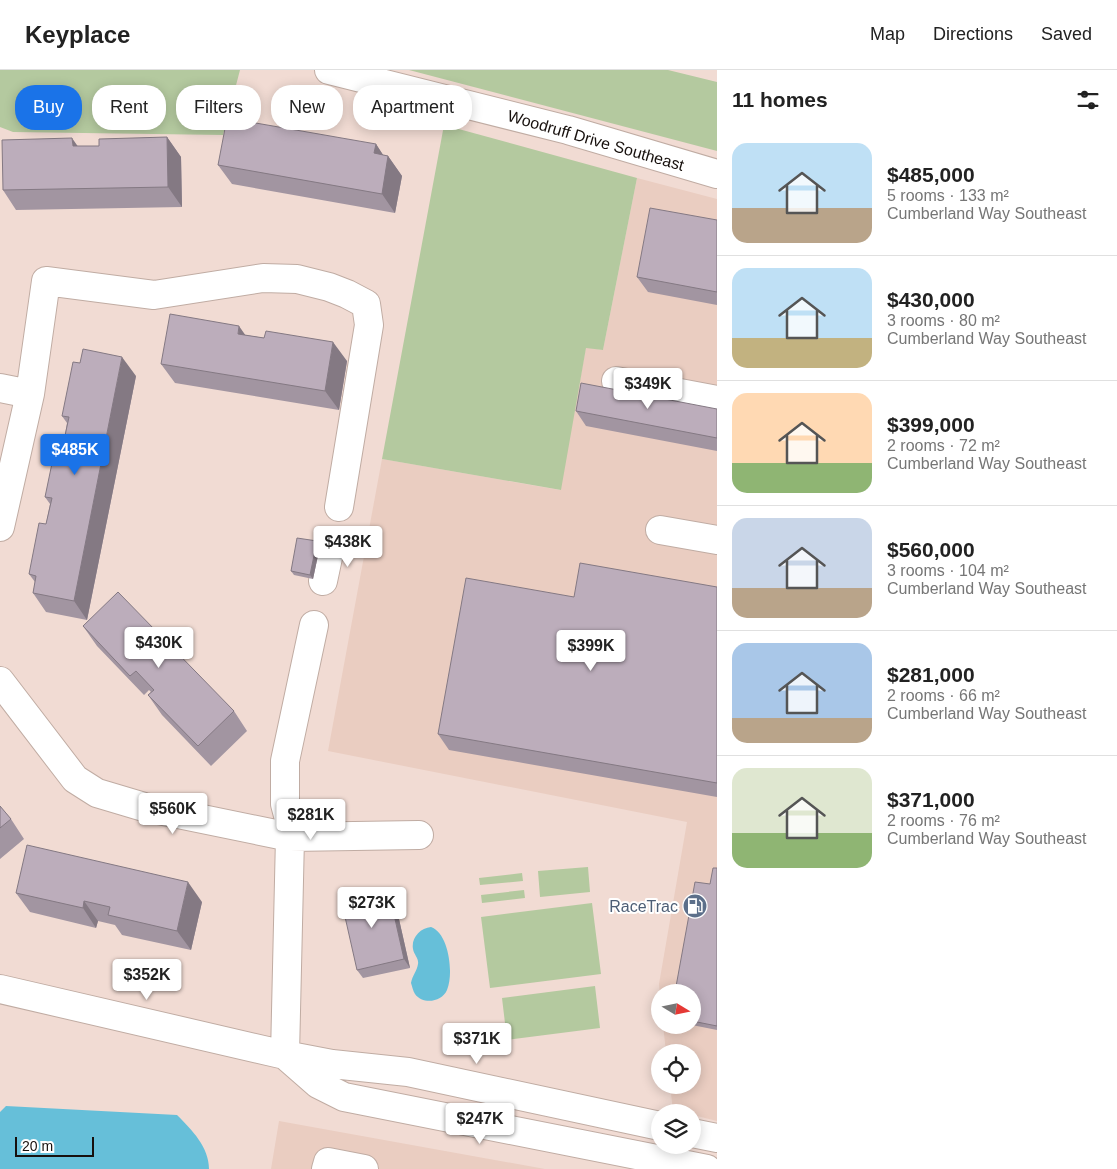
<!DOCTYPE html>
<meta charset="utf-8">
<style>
body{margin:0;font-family:Helvetica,sans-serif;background:#f6f6f6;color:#222;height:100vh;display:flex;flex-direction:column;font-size:19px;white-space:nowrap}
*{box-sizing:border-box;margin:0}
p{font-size:16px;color:#767676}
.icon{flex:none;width:28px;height:28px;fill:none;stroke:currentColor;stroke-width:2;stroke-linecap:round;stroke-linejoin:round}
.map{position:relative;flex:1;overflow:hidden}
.sheet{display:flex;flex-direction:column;background:#fff;width:400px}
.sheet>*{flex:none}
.hud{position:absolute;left:15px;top:15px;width:475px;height:45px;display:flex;gap:10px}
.needle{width:32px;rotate:100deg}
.controls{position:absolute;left:651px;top:914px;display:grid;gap:10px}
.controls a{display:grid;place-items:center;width:50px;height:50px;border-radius:50%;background:#fff;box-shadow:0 2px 12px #0003;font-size:25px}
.scale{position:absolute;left:15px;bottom:12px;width:79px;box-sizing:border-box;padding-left:5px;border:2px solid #17100d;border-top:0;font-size:14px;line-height:18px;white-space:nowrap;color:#17100d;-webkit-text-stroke:4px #fff;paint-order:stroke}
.price{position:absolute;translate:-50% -42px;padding:0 11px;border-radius:5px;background:#fff;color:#222;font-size:16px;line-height:32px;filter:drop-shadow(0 1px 2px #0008)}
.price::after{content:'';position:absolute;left:50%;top:30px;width:15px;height:11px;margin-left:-8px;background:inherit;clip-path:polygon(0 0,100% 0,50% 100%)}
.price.current{background:#1a73e8;color:#fff}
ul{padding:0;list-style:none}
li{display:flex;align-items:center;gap:15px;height:125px;padding:0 15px}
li+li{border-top:1px solid #e0e0e0}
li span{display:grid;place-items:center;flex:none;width:140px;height:100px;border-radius:15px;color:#555}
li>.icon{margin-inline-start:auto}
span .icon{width:60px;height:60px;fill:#fffc;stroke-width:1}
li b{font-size:21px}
h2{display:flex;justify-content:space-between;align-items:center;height:60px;padding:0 15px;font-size:21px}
.chip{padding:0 18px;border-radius:20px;background:#fff;box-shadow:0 2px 12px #0003;font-size:18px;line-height:45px}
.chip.current{background:#1a73e8;color:#fff}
header{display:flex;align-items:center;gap:30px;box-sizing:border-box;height:70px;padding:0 25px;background:#fff;border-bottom:1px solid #e0e0e0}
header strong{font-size:24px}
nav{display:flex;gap:28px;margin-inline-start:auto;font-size:18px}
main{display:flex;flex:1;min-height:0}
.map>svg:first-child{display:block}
</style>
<header>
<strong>Keyplace</strong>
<nav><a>Map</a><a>Directions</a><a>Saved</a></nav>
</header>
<main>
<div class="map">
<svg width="717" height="1099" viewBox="0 0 717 1099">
<rect width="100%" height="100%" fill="#f1dbd3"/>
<path fill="#eacdc1" d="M637,108L717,129V1051L693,1045L692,1042L673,1041L670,1015H692V982H666L663,955H692V922H660V925L659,914L687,752L328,681L382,389L560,420L586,277L603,280Z
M279,1051L545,1099H271Z"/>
<path fill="#b4c99f" d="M0,0H240L223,65L13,62L0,57Z
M409,0H668L717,12V81Z
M444,55L637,108L603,280L586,278L561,420L382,389Z
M588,797L590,822L540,827L538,801Z
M522,803L523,811L480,815L479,808Z
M524,820L525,828L482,833L481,825Z
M592,833L601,904L490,918L481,847Z
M595,916L600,958L507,970L502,928Z"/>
<path fill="#66bfd9" d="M431,857C449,863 454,904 447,920C442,932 423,935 415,924C413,921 412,916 411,913C412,906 417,901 418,894C419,888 414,885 413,879C411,868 420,858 431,857Z
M6,1036L177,1045C192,1060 209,1077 209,1099H0V1042Z"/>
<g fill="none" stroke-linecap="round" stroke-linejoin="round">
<defs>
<path id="minor" d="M329,0L568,60L717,104
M616,311L717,330
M0,318L30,324
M0,457L30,324L46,211L154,225L263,208L297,209L329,217L347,224L366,234L369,255L339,437
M660,460L717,470
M323,511L330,478
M0,611L75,709L97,723L144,737L290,767L419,765
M0,919L285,985L332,994L408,1002L660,1056
M285,985L290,767V753L285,734V691L314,555
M286,986L318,1014L344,1027L707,1099
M692,1063L717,1068
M326,1099L328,1092L364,1099"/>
</defs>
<use href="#minor" stroke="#c0aca3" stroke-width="30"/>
<use href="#minor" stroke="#fff" stroke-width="28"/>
</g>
<path fill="#a295a1" d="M167,67L181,87L182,137L16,140L3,120L78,76H99Z
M376,74L383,85L388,86L402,106L395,143L232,114L218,95Z
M717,150V235L648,222L637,207Z
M246,265L264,268L347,291L339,340L175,313L161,294Z
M136,306L87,550L46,542L33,523L35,512L29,504L46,454L50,434L45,427L63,375L67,353L62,346Z
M717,339V381L586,356L576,341Z
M317,471L320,476L313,509L294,505L291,501Z
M717,517V727L449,680L438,664L574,527Z
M83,556L234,641L247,661L211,696L162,645L148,625L151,622L149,620L144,625L97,576Z
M0,736L11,749L24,769L0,789Z
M717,798V960L692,955V922L710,814Z
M16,823L202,832L191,880L122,865L115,855L98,851L96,858L30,842Z
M394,827L410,898L363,908L357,900Z"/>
<path fill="#847983" d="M167,67L181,87L182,137L168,117Z
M72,68L86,88L73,76Z
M376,74L387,91L388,86L402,106L395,143L382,124L374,83Z
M239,256L253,276L238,264Z
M333,272L347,291L339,340L325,321Z
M122,287L136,306L87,550L74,531Z
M317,471L320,476L313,509L310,505Z
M188,812L202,832L191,880L177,861Z
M388,818L394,827L410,898L404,889Z
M84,831L98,851L96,858L83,838Z"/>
<path fill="#bcadbb" stroke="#847983" d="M227,48L376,74L374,83L388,86L382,124L218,95Z
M167,67L168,117L3,120L2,70L72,68L73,76H99V69Z
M650,138L717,150V222L637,207Z
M170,244L239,256L238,264L264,268L266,261L333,272L325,321L161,294Z
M83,279L122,287L74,531L33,523L36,506L29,504L39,453L46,454L52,428L45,427L56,374L63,375L69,347L62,346L73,292L80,293Z
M581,313L717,339V368L576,341Z
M297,468L317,471L310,505L291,501Z
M580,493L717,517V713L438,664L466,508L574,527Z
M118,522L234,641L198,676L148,625L154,620L136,601L130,606L83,556Z
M0,736L11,749L0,758Z
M27,775L188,812L177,861L108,845L110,837L84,831L83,838L16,823Z
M713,798H717V956L692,951V922H675L695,812L710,814Z
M388,818L404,889L357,900L341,829Z"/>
<defs>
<symbol id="fuel-disc" viewBox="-11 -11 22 22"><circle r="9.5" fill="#5c6f8a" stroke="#fff"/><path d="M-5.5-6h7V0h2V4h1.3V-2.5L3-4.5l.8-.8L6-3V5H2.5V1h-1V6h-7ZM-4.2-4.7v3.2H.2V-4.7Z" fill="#fff"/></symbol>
</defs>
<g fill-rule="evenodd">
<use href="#fuel-disc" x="681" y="822" width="28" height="28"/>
</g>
<g text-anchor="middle" stroke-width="4" stroke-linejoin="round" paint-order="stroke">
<g font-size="16" fill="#17100d" stroke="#fff">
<text transform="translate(596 70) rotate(16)" y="6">Woodruff Drive Southeast</text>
</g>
<g font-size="16" fill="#4e5e75" stroke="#fff" text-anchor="end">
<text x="678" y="842">RaceTrac</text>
</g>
</g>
</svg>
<div class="controls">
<a><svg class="needle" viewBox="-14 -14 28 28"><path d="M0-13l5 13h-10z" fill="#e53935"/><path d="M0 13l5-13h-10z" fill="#767676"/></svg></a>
<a><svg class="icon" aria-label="locate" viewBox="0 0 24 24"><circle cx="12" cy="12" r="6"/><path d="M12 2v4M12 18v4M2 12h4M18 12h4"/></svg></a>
<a><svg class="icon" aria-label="layers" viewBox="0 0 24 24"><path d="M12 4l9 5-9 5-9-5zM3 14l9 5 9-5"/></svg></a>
</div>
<div class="scale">20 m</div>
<b class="price" style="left:648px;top:340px">$349K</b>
<b class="price current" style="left:75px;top:406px">$485K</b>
<b class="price" style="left:348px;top:498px">$438K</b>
<b class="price" style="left:159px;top:599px">$430K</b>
<b class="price" style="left:591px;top:602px">$399K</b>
<b class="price" style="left:173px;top:765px">$560K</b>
<b class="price" style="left:311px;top:771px">$281K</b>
<b class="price" style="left:372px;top:859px">$273K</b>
<b class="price" style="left:147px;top:931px">$352K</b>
<b class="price" style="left:477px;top:995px">$371K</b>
<b class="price" style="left:480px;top:1075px">$247K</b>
<div class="hud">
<a class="chip current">Buy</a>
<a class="chip">Rent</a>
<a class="chip">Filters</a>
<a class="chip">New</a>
<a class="chip">Apartment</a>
</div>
</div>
<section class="sheet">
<h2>11 homes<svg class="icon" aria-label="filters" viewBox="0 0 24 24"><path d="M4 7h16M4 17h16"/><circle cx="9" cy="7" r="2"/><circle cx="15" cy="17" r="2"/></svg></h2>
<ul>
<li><span style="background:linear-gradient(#bfe0f5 65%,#b9a48a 0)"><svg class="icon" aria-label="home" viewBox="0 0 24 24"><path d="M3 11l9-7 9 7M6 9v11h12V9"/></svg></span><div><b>$485,000</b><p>5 rooms · 133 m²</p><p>Cumberland Way Southeast</p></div></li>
<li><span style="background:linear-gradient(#bfe0f5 70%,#c2b280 0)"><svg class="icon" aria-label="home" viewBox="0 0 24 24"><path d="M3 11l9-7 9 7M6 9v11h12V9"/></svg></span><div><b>$430,000</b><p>3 rooms · 80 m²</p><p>Cumberland Way Southeast</p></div></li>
<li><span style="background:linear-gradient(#ffd9b3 70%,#8fb573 0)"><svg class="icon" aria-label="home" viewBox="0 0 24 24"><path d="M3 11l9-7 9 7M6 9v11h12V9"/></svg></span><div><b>$399,000</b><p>2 rooms · 72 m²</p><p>Cumberland Way Southeast</p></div></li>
<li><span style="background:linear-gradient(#c9d6e8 70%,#b9a48a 0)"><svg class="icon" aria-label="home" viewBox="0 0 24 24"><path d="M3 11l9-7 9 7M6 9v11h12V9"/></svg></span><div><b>$560,000</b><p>3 rooms · 104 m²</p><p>Cumberland Way Southeast</p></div></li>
<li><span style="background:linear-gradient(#a9c7e8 75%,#b9a48a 0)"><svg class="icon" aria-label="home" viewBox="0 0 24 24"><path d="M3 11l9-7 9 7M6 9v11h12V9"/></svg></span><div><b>$281,000</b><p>2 rooms · 66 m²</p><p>Cumberland Way Southeast</p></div></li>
<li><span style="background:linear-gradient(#dfe7d0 65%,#8fb573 0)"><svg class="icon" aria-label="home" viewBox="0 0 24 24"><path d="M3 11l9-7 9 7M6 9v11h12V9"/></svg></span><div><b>$371,000</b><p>2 rooms · 76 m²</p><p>Cumberland Way Southeast</p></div></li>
</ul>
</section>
</main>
